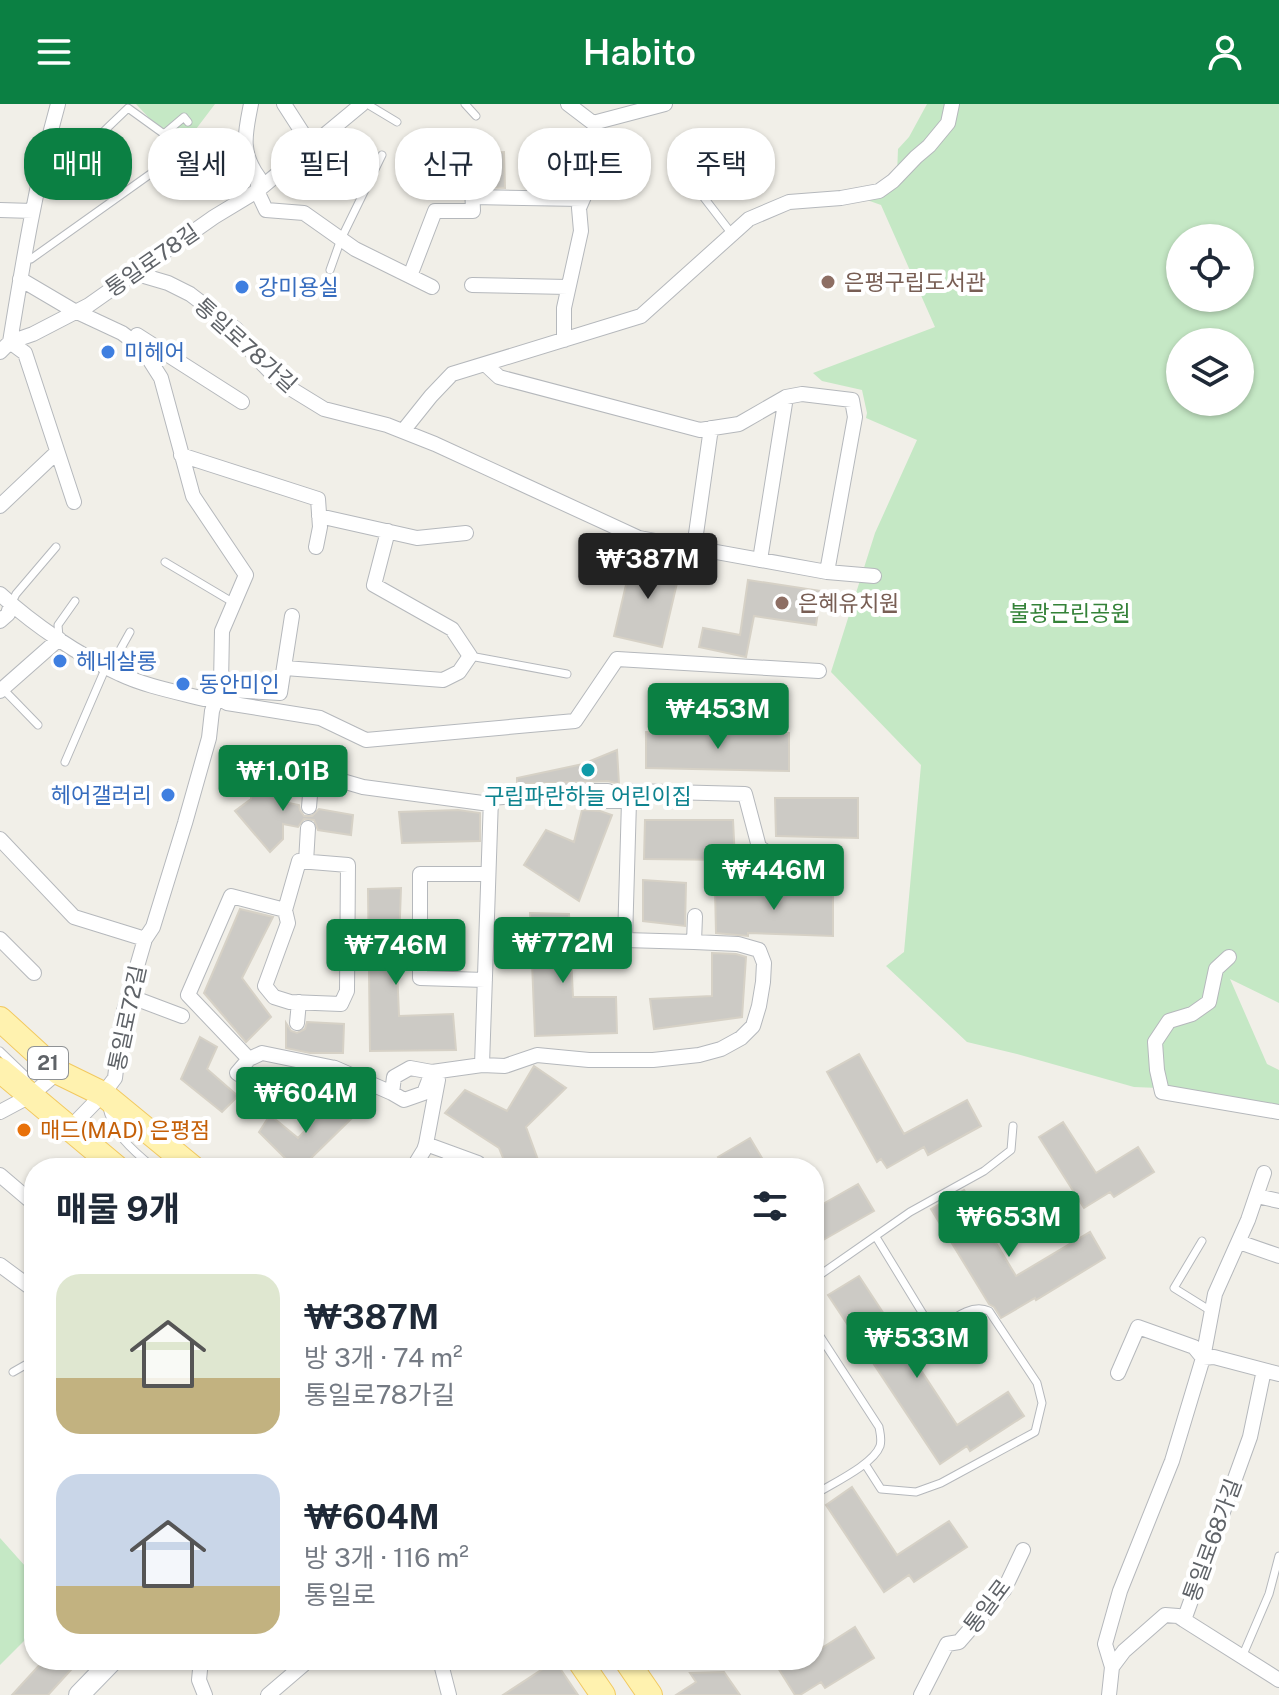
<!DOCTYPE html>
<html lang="ko">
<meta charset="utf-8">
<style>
body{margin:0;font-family:"Public Sans","Noto Sans KR",sans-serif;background:#f2f2f3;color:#1f2937;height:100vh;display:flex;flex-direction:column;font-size:30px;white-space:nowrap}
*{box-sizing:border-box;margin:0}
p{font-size:26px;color:#747a83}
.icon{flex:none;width:44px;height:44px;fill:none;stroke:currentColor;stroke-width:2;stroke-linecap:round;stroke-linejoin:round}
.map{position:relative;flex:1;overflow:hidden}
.sheet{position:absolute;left:24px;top:1054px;width:800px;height:512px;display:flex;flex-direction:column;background:#fff;border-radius:32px;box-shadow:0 2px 6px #0004}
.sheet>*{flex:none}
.top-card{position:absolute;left:24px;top:24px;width:800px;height:72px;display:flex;gap:16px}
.controls{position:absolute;left:1166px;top:120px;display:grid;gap:16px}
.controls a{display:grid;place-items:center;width:88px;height:88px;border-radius:50%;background:#fff;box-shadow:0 2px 6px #0004;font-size:40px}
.price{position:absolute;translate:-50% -68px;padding:0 18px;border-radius:8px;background:#0b8043;color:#fff;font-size:26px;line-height:52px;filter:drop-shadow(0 2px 4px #0008)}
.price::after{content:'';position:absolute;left:50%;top:48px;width:24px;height:18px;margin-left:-12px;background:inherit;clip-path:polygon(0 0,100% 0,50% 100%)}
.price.active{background:#222;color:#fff}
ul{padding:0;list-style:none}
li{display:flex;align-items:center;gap:24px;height:200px;padding:0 32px}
li span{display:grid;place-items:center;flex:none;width:224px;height:160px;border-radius:24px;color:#555}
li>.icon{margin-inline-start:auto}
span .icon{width:96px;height:96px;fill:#fffc;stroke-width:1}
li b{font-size:34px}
h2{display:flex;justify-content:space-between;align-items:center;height:96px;padding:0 32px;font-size:34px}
.pill{padding:0 28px;border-radius:32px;background:#fff;box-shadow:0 2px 6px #0004;font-size:28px;line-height:72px}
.pill.active{background:#0b8043;color:#fff}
header{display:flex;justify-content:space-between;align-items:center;height:104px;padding:0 32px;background:#0b8043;color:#fff;font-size:36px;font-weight:600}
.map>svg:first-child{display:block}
</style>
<header><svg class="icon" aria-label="menu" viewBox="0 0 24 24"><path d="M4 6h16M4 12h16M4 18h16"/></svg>Habito<svg class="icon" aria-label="person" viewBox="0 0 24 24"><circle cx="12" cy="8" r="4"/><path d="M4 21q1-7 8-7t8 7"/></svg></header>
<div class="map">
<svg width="1279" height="1591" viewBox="0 0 1279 1591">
<rect width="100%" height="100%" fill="#f1efe8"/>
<path fill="#c5e8c5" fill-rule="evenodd" d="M136,0H215L190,33L164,30Z
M927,0H1279V899L1230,875L1267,960L1279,966V1003L1184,985L1134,983L1017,950L967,938L886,862L904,848L921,661L831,568L875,429L917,336L866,314L867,309L862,286L822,277L813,269L935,223L881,101L867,96L897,71L898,45L909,33ZM1180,134H1240V194H1180ZM1180,238H1240V298H1180Z
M0,1434L34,1472V1527L0,1561Z"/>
<path fill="#cccac5" stroke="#d6d1c6" stroke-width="2" d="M504,48L505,84L482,83L480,75L473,71L472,52H486V49Z
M633,451L681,462L662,543L614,532Z
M748,476L821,487L816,521L754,512L746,553L699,543L703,524L740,531Z
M646,628L789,629V667L646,664Z
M617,646L619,680L608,677L517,680V674L583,660Z
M251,671H280L284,698L299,701L300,706L304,712H312L319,705L353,711L351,731L318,726L314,716L304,715L298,723L283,720V735L270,748L235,707L251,695Z
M775,694H858V734L776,732Z
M458,706L480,709V737L402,739L399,708Z
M582,706L600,707L612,711L579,797L524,761L546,726L574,738Z
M645,716H733L735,756L644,755Z
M643,776L686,779L685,822L643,817Z
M401,784L399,840H396L399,912L453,910L456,946L370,947L368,785Z
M715,785L833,786V832L748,829V832L716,829Z
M240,805L273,813L242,874L271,913L246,938L204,889Z
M530,809L569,810L573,893H616L617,929L535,932Z
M712,849L736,850L746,853L742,913L654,925L650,895L712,892Z
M307,918L344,920L343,949H310L286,944V919L291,927L297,929L305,925Z
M200,933L217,943L207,965L238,992L222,1008L181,975Z
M859,950L904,1030L967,996L981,1022L928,1051L924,1043L887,1064L881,1055L877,1058L827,968Z
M534,962L566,984L526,1023L541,1064H507L499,1044L445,1009L465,986L507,1007Z
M334,996L354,1012L301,1064H295L259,1028L270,1011L298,1034Z
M1063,1018L1096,1069L1138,1043L1154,1068L1114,1093L1110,1088L1084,1104L1039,1033Z
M750,1034L768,1064H725L718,1053Z
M858,1080L874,1107L818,1139L814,1132V1105Z
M964,1086L1016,1172L1090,1128L1105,1154L1036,1196L1035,1194L1001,1214L994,1203L989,1200L931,1105Z
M859,1172L957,1321L1008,1288L1024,1312L970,1347L967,1342L940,1360L828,1191Z
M852,1383L897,1451L949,1417L967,1443L914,1478L909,1471L884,1488L826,1401Z
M855,1523L874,1554L825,1584L821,1578L800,1591H795L773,1556H814V1549Z
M44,1556H80L48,1591H12Z
M555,1557L578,1591H503Z
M724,1568L740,1591H676L696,1578L690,1569Z"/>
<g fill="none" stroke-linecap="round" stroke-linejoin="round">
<defs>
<path id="lane" d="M367,0L397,18
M465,0L476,12
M48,44L76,54L128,4L164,30L184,13L188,18
M694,55L695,82L732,130
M24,155H31L170,56
M330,166L341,135L382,51
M165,458L234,499
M11,500L16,490L56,443
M59,533L58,521L75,497
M470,552L567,570
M3,585L38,621
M65,658L106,563L115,555L130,528
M0,947L25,971L27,978
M106,1000C112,1029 132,1046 154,1064
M437,1064L453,1049
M1202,1137L1174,1184L1211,1207
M814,1175L910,1108L984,1067L1011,1046L1013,1022
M814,1223L879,1323C880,1329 882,1335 880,1342C873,1361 831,1380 814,1391
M13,1268L34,1256
M865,1360L881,1385L916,1388L941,1379L1035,1328L1042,1299L1037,1279L989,1207C970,1198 950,1218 934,1228L876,1133
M1242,1553L1269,1490L1279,1452"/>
<path id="street" d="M58,0C36,78 23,158 10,238L25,249L74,398
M251,0C245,30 240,48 259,74L257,87
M284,0L311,42
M568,0L593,19L665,0
M257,87L362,0
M473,93L583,95
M0,106L33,107
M134,169L168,179L190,190L236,225L254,251L280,278L324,305L387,321L435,340L639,434L827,468L874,472
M410,172L435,107H473L472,81
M20,175L76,208
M472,181L568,183
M137,231L242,298
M564,236V204L581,127L579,104L586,88H613
M0,248L10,238L33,230L89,201L214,113L257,87L266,106L304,109L355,145L432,183
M485,260L499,273L700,326L739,320L786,293L802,290L852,296L855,313L827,468
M403,327L431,292L452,270L641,212L749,115L789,98L841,94L879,87L893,77L916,53L929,42L948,19L952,0
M181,351L318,395L320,423L316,443
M0,402L57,348
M319,412L417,434L466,429
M694,444L711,324
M760,456L786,293
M0,490C34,521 78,551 120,570C145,582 177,588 204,595L217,593L227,599L320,614L366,636L575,617L617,555L819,567
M0,517L8,510L11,500
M285,564L443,576L459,568L470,552L452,525L374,481L388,427
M0,587L59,535
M217,593L230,586L280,589L292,512
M260,653L363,683L490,700
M587,697H629L625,836L694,838
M629,697L630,687L745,690L759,743L778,756L832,758
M309,703L312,668
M0,735L74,813L145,835
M306,758L308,724
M0,835L34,869
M1229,853L1216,865L1209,898L1192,910L1169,917L1155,938L1157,966L1162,988L1279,1008
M485,876L420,874V770H488
M129,892L182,912
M297,919L299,898
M249,955L188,891L231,792L285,806L288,819L265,882L274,893L290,898L341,900L347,887L348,761L299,757L285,806
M482,961L491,694L573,687H608
M335,964L262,949L249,955L237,969L297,1007L335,964L392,989
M432,968L424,989L404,996L392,989L394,973L410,964L432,968L482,961L505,962L537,951L589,956H653L699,951L721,945L741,934L753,922L759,902L763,878L764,859L759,846L738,840L694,838L695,812
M0,1008L30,992L58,968
M70,1024L103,990L115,974L122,914L145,835L153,823L185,719L209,634L212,607L221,580L222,527L246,471L193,392L161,274L142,244L122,229L77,208
M426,1040L478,1059
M413,1064L424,1046L426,1040L438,976L432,968
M0,1071L34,1100
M1257,1092L1279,1097
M1239,1138L1279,1152
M0,1161L34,1186
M1118,1269L1138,1223L1194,1243L1203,1254L1214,1253L1279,1270
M1184,1516L1279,1576
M201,1556L199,1576L205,1591
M440,1556L449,1591
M1112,1563L1124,1547L1165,1511L1178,1512L1184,1516L1250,1333L1264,1266
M268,1591L309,1556
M921,1591L947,1540L959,1538L1004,1486L1023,1446
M1109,1591L1112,1563L1105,1540L1120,1487L1172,1357L1203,1254L1215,1190L1248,1116L1264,1069"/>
<path id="secondary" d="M79,1591L113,1556"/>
<path id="primary" d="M0,915L58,968L103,990L193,1064
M0,966L117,1064
M579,1556L603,1591
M626,1556L650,1591"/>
</defs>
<use href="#lane" stroke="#b5b8bc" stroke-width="9"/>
<use href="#street" stroke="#b5b8bc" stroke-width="16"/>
<use href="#secondary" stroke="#b6babf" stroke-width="22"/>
<use href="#primary" stroke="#f2c960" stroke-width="26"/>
<use href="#lane" stroke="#fff" stroke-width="7"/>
<use href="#street" stroke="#fff" stroke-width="14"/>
<use href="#secondary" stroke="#fff" stroke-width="20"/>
<use href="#primary" stroke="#fff2af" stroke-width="24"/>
</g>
<g fill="#8d6e63" stroke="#fff" stroke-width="3">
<circle cx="828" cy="178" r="8"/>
<circle cx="782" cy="499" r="8"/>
</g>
<g fill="#3f7fe0" stroke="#fff" stroke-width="3">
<circle cx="242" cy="183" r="8"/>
<circle cx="108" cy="248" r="8"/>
<circle cx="60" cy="557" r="8"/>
<circle cx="183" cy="580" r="8"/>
<circle cx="168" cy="691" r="8"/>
</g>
<circle fill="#0f9aa8" stroke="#fff" stroke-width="3" cx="588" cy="666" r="8"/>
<circle fill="#e8710a" stroke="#fff" stroke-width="3" cx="24" cy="1026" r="8"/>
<g text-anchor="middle" stroke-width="8" stroke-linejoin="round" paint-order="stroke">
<rect fill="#fff" stroke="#8f9295" stroke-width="2" x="28" y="943" width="40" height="32" rx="6"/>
<g font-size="20" font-weight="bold" fill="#5f6368">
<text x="48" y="966">21</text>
</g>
<g font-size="22" fill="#5f6368" stroke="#fff">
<text transform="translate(152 156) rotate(-35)" y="8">통일로78길</text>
<text transform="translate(246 241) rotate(42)" y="8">통일로78가길</text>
<text transform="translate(127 914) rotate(-78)" y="8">통일로72길</text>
<text transform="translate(1212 1436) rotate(-70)" y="8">통일로68가길</text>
<text transform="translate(987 1502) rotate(-53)" y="8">통일로</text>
</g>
<g font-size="22" fill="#785e54" stroke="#fff" text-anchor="start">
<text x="844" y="186">은평구립도서관</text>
<text x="798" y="507">은혜유치원</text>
</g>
<g font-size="22" fill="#366cbe" stroke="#fff" text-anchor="start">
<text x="258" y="191">강미용실</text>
<text x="124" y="256">미헤어</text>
<text x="76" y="565">헤네살롱</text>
<text x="199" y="588">동안미인</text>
<text x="152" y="699" text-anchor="end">헤어갤러리</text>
</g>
<g font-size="22" fill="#348238" stroke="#fff">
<text x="1070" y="517">불광근린공원</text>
</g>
<g font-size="22" fill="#0d838f" stroke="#fff">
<text x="588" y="700">구립파란하늘 어린이집</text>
</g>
<g font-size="22" fill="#c56008" stroke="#fff" text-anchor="start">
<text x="40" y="1034">매드(MAD) 은평점</text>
</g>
</g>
</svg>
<div class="controls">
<a><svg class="icon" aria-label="locate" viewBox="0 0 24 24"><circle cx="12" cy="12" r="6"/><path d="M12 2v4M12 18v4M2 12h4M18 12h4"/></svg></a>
<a><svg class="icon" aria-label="layers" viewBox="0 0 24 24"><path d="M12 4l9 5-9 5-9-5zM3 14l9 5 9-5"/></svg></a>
</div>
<b class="price active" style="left:648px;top:497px">₩387M</b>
<b class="price" style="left:718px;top:647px">₩453M</b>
<b class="price" style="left:283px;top:709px">₩1.01B</b>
<b class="price" style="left:774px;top:808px">₩446M</b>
<b class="price" style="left:563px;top:881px">₩772M</b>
<b class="price" style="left:396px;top:883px">₩746M</b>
<b class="price" style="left:306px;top:1031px">₩604M</b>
<b class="price" style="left:1009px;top:1155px">₩653M</b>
<b class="price" style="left:917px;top:1276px">₩533M</b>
<div class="top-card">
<a class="pill active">매매</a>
<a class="pill">월세</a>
<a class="pill">필터</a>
<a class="pill">신규</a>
<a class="pill">아파트</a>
<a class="pill">주택</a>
</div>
<section class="sheet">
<h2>매물 9개<svg class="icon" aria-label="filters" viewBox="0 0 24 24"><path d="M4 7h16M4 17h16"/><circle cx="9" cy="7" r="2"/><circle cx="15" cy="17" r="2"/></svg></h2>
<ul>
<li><span style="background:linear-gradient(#dfe7d0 65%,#c2b280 0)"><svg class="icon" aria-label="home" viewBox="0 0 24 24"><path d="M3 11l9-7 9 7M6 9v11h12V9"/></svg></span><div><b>₩387M</b><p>방 3개 · 74 m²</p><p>통일로78가길</p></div></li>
<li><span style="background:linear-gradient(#c9d6e8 70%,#c2b280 0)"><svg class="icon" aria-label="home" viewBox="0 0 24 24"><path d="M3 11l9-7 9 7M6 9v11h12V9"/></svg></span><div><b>₩604M</b><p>방 3개 · 116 m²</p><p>통일로</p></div></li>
</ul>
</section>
</div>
